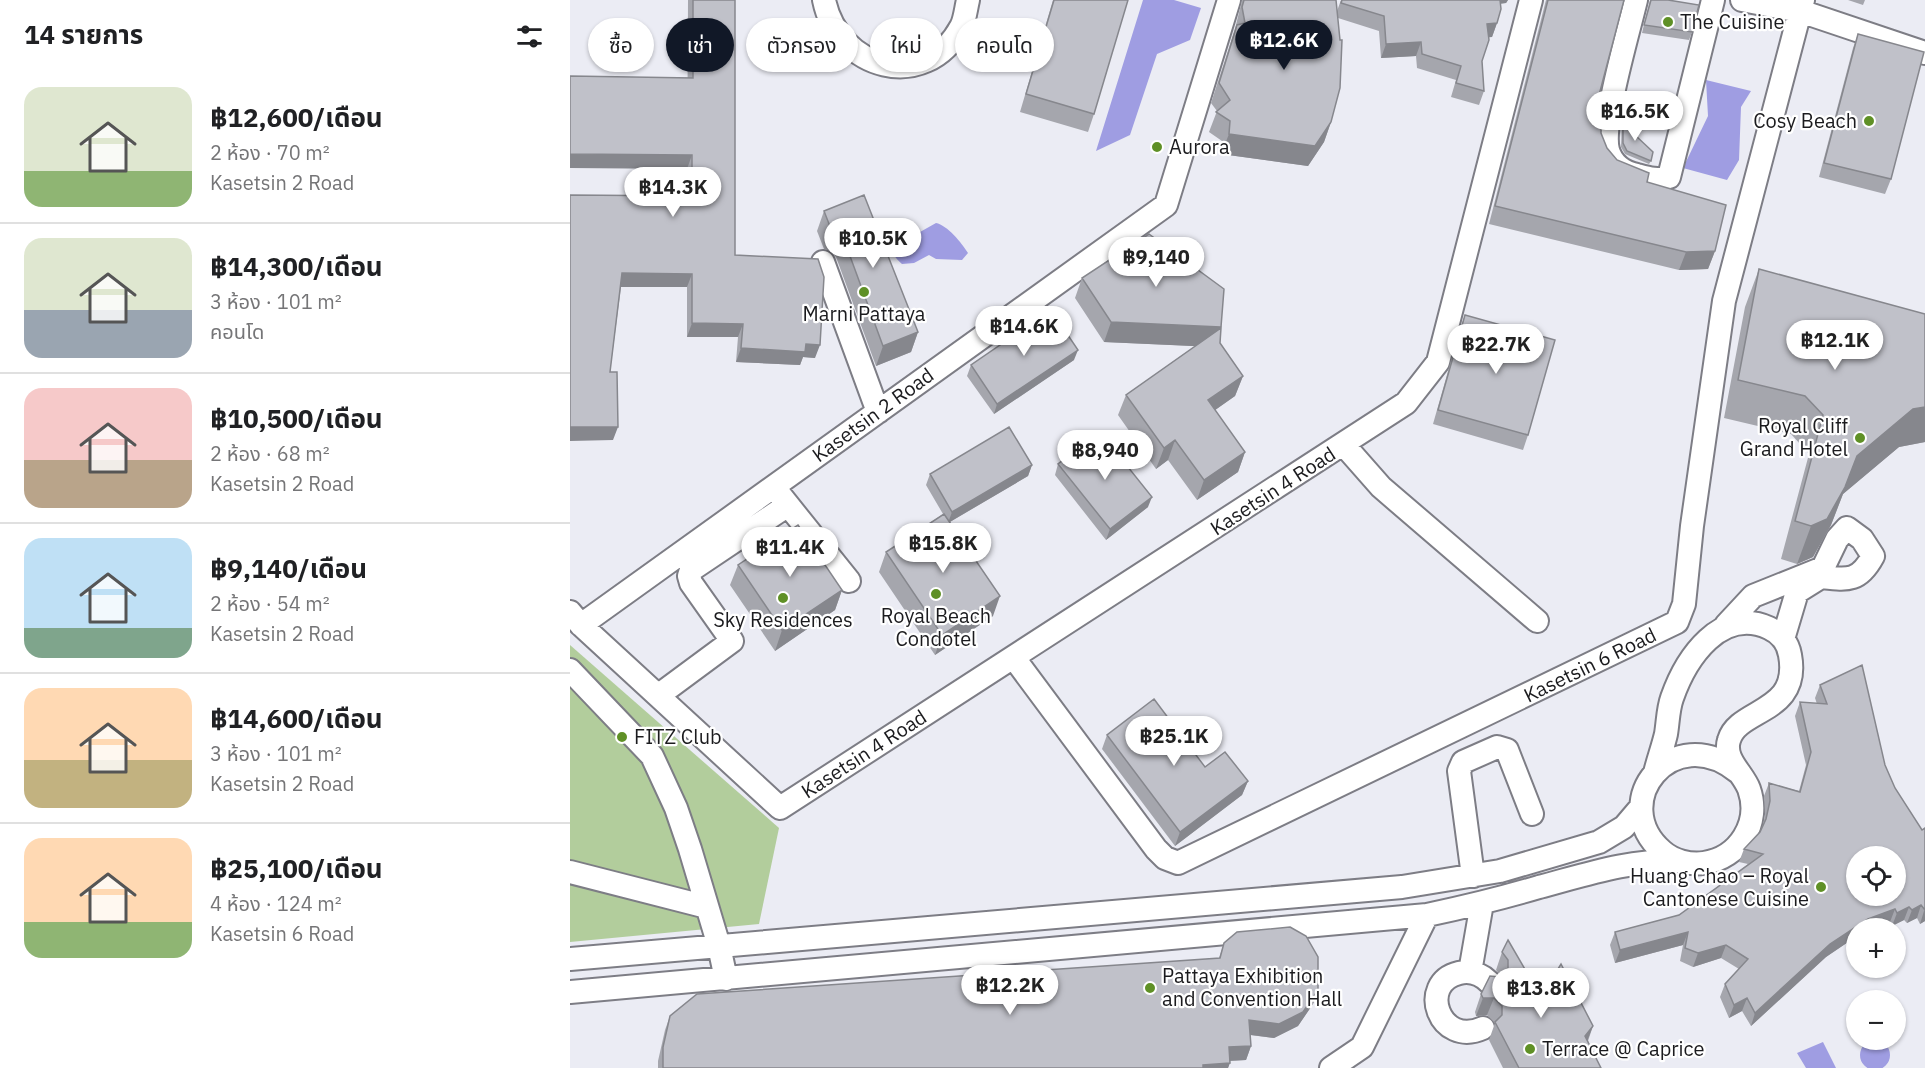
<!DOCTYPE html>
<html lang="th">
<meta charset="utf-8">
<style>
body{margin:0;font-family:"IBM Plex Sans","Noto Sans Thai",sans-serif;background:#f2f2f2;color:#202124;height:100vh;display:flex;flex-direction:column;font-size:22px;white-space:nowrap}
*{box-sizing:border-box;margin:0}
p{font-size:20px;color:#757577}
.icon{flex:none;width:33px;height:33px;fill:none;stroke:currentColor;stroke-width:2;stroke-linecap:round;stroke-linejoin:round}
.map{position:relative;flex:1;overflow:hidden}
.details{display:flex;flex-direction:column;background:#fff;width:570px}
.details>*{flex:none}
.banner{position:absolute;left:18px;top:18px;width:570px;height:54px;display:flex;gap:12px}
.fabs{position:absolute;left:1276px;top:846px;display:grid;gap:12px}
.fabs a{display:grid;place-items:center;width:60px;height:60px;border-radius:50%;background:#fff;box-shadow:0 2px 4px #0004;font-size:30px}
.price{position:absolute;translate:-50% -51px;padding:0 14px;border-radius:21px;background:#fff;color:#222;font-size:20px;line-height:39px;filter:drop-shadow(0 2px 3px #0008)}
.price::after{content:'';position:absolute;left:50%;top:36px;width:18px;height:14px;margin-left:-9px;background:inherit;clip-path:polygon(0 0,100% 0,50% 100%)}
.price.selected{background:#111827;color:#fff}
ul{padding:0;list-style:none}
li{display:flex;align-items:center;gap:18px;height:150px;padding:0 24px}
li+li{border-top:2px solid #e0e0e0}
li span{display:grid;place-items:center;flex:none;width:168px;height:120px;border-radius:18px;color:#555}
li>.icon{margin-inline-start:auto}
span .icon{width:72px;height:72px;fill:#fffc;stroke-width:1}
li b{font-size:26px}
h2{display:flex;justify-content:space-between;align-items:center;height:72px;padding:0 24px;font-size:26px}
.tag{padding:0 21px;border-radius:27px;background:#fff;box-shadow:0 2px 4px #0004;font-size:21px;line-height:54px}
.tag.selected{background:#111827;color:#fff}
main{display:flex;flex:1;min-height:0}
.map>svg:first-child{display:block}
</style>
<main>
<section class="details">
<h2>14 รายการ<svg class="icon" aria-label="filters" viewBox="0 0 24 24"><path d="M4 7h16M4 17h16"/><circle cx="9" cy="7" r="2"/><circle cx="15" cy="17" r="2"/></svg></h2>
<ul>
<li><span style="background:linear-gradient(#dfe7d0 70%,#8fb573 0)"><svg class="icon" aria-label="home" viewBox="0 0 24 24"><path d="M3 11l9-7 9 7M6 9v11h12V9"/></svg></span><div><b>฿12,600/เดือน</b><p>2 ห้อง · 70 m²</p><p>Kasetsin 2 Road</p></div></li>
<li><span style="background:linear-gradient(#dfe7d0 60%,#9aa5b1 0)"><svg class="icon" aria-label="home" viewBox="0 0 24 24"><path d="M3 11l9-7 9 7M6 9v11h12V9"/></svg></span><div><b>฿14,300/เดือน</b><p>3 ห้อง · 101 m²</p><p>คอนโด</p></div></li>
<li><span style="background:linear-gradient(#f6c9c9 60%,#b9a48a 0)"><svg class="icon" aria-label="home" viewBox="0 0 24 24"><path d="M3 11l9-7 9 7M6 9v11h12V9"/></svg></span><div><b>฿10,500/เดือน</b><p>2 ห้อง · 68 m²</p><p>Kasetsin 2 Road</p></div></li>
<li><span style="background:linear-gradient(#bfe0f5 75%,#7fa58c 0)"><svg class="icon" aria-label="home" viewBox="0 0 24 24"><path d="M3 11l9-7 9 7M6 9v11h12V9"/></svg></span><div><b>฿9,140/เดือน</b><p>2 ห้อง · 54 m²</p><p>Kasetsin 2 Road</p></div></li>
<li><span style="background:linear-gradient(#ffd9b3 60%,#c2b280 0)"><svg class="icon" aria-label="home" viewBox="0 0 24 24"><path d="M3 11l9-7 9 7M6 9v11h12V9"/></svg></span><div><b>฿14,600/เดือน</b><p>3 ห้อง · 101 m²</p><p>Kasetsin 2 Road</p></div></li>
<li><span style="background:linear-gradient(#ffd9b3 70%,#8fb573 0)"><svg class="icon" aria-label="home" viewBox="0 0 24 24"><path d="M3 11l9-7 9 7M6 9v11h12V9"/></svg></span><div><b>฿25,100/เดือน</b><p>4 ห้อง · 124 m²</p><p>Kasetsin 6 Road</p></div></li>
</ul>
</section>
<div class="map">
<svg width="1355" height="1068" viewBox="0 0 1355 1068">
<rect width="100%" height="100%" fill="#ebecf4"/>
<path fill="#b2cd9c" d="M0,645L209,828L189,924L0,942Z"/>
<path fill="#9f9de2" d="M573,0H604L631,8L620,40L587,54L560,135L526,151Z
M1136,80L1181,91L1171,107L1169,160L1157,180L1113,168L1138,116Z
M366,223C377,225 392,243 398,253L392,260L366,259L359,255L344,263L332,264C320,253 317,245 323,230L350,232Z
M1290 1055a15 15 0 1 1 30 0a15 15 0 1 1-30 0Z
M1253,1042L1266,1068H1236L1227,1053Z"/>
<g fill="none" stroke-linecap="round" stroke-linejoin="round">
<defs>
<path id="minor" d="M254,0C268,69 355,94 391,27C395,20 396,8 398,0
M1066,0C1059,30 1031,124 1038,150C1042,164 1053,172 1067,175C1078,178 1088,181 1099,177L1143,0
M1172,0L1230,11L1355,53
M253,262L308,412
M774,445L811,487L967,621
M210,495L279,581
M0,612L11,625L210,808L836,403L868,362L961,0
M11,625L596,205L659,0
M1156,625L1183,596L1253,568L1267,539L1277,528L1292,539L1303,556C1289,582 1278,580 1251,577L1227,592L1213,639
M444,658L586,849L595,858L608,863L1107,622L1114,604L1122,526L1154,301L1233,0
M0,670L82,756L106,808L120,849L149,946L156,979
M89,695L162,641L121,583L119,576L121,570L218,505
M1085,773C1088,760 1093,747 1096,734C1098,722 1098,709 1102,698C1116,658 1151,606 1199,628C1210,633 1218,643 1220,655C1231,714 1168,708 1159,740C1153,759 1173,773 1179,789C1191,823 1169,858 1134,863C1120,865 1103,861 1092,851C1037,803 1102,719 1168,772
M0,872L137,907
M903,876L889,771L893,762L927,747L937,750L962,814
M0,959L832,887L930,871L1029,842L1054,827L1071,807
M900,972L912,903
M0,992L857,915C895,907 932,898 969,887C1018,874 1058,860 1109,861
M913,1028C869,1048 847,983 889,973C901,970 911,974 919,982
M761,1068L792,1047L857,915"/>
</defs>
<use href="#minor" stroke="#7d7d85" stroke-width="26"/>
<use href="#minor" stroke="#fff" stroke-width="22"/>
</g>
<path fill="#a5a6ad" d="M118,0H165V255L245,358L233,357L230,365L166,362L168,337H117V287H51L40,372L43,440L0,195L117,196Z
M483,0H558L524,114L518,132L450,112Z
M672,0H766L767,11L771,0H938L936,3L930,4L927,23L922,37H918L912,61L914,91L909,105L881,97L886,80L847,68L846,56L811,58L809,31L768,18L761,122L754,142L738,166L651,154L652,141L639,132L647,111L641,103L665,29Z
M976,0H1054L1028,99L1031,133L1037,148L1047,160L1145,251L1138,269L1109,270L919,224Z
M1080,0L1122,32L1119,40L1072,33Z
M1278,0H1295L1293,5Z
M1288,34L1321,179L1315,194L1249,177L1283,48Z
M1053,120L1066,136L1081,161L1079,164L1055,154L1051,147L1052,123Z
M254,211L348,332L341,352L306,366L266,257L261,251L254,249L247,231Z
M1189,269L1355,314V442L1329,447L1273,494L1261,525L1243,557L1227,564L1211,559L1239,454L1221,434L1154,418L1175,307Z
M512,278L651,327L650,343L673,376L665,396L645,410L675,452L668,472L627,500L598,460L586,469L548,415L556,395L625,346L534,342L505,298Z
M895,315L958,435L953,450L863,424L890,329Z
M504,360L424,414L397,376L401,365Z
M488,464L578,507L536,540L485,475Z
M462,465L458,476L380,522L423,616L365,655L309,572L316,552L373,514L356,485L360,474Z
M168,565L272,590L265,610L205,651L160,585Z
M1250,685L1315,765L1325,788L1352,830L1355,828V921L1350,924L1347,918L1337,923L1334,920L1322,926L1320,922L1287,928V936L1256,957L1181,1026L1172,1011L1159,1018L1150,997L1155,984L1169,969L1151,958L1123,967L1110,961L1113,945L1045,963L1040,945L1045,932L1109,915L1178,864L1169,862L1174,849L1190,832L1193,825L1195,814L1194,796L1199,783L1229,791L1236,765L1225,716L1230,702L1247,704L1245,698Z
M537,735L678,781L672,795L605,846L532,749Z
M654,943L748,990L743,1004L728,1026L704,1038L680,1035L681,1046L676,1060L660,1061L658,1068H88V1061L95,1030L100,1016L649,958Z
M932,952L971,997L1023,1026L1018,1041L1031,1068H933L919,1040L925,1023L917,1015L906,1016L905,1012L911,994L931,976L926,970Z"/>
<path fill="#86878d" d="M926,0H938L936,3L924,4Z
M927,23L922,37L912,38L917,24Z
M851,42L846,56L811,58L816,44Z
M761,122L754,142L738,166L651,154L659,134Z
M0,154L122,155L117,169L0,168Z
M1145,251L1138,269L1109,270L1116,252Z
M52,273L122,274L117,287H47Z
M541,322L651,327L644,347L534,342Z
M122,323L173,324L168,337H117Z
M348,332L341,352L306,366L313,346Z
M236,344L250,345L245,358L233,357L230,365L166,362L171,348Z
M508,350L504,360L424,414L427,404Z
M673,376L665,396L631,420L638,400Z
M1355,407V442L1329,447L1273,494L1261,525L1243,557L1227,564L1241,526L1287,456L1343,409Z
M0,427H48L43,440L0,441Z
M605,440L598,460L586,469L594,448Z
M675,452L668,472L627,500L634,480Z
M462,465L458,476L378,523L382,512Z
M582,497L578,507L536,540L540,529Z
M272,590L265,610L205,651L212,630Z
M430,596L423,616L365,655L372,635Z
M678,781L672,795L605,846L610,832Z
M1351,905L1347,918L1337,923L1342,910Z
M1339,907L1334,920L1322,926L1327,913Z
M1325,909L1320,922L1303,928H1287V936L1256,957L1181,1026L1185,1013L1260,944L1298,919Z
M1355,910V921L1350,924L1354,911Z
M1118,932L1113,945L1045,963L1050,950Z
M1156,945L1151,958L1123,967L1128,953Z
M748,990L743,1004L728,1026L704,1038L674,1034L679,1020Z
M913,998H924L917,1015L906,1016Z
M1177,998L1172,1011L1159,1018L1164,1005Z
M1023,1026L1016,1044L1015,1036Z
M681,1046L676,1060L654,1061L659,1047Z
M660,1063L658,1068H632L633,1065Z"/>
<path fill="#c0c1c9" stroke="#86878d" stroke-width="1.5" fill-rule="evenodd" d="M123,0H165V255L248,259L254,277L250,345L236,344L235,352L171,348L173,324L122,323V274L52,273L40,372H47L48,427H0V195L122,196V155L0,154V76L123,78Z
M484,0H558L524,114L456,94Z
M674,0H766L770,40H772L770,88L761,122L745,146L659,134L660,121L646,112L660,100L649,83L667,25L675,23L672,7Z
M772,0H930L931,9L927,23L917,24L919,40L912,61L914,91L886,83L891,66L852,54L851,42L816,44L814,16L771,3Z
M978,0H1054L1028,99L1032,100L1031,133L1037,148L1047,160L1079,173L1077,182L1156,205L1145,251L1116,252L925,206Z
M1081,0H1098L1129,5L1122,32L1074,25Z
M1288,34L1354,52L1321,179L1254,163Z
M1053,120L1064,121L1066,136L1083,152L1081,161L1057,151L1053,143Z
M294,195L348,332L313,346L273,237L268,231L261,229L254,211Z
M579,234L654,289L651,327L541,322L512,278Z
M1189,269L1355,314V407L1343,409L1287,456L1275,487L1257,519L1241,526L1225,521L1253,415L1235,396L1168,380Z
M481,310L508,350L427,404L401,365Z
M895,315L985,340L958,435L868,410Z
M651,328L650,343L673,376L638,400L675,452L634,480L605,440L594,448L556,395Z
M439,427L462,465L382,512L360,474Z
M530,432L582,497L540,529L488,464Z
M374,514L430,596L372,635L316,552Z
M228,525L272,590L212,630L168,565Z
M1292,665L1315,765L1325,788L1352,830L1355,828V910L1351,905L1342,910L1339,907L1327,913L1325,909L1298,919L1260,944L1185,1013L1177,998L1164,1005L1155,984L1178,959L1156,945L1128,953L1115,948L1118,932L1050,950L1045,932L1109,915L1193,854L1174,849L1190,832L1196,819L1200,801L1199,783L1230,792L1241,752L1230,702L1257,704L1250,685ZM1287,856H1326V896H1287Z
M584,699L635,767L655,752L678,781L610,832L537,735Z
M720,927L736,936L748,957V990L733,1012L709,1024L679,1020L681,1046L659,1047L660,1063L633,1065V1068H93V1047L100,1016L127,994L650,958L654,943L667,932Z
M938,940L971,997L991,964L1023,1026L1015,1036L1031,1068H949L925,1022L932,1015V1006L924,998H913L911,994L920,976L930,977L938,968V960L932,952Z"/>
<g fill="#5f9026" stroke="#fff" stroke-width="2">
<circle cx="1098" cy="22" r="6"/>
<circle cx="1299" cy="121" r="6"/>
<circle cx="587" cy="147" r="6"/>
<circle cx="294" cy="292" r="6"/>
<circle cx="1290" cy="438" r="6"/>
<circle cx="366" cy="594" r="6"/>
<circle cx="213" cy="598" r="6"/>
<circle cx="52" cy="737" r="6"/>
<circle cx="1251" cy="887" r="6"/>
<circle cx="580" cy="988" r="6"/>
<circle cx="960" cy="1049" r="6"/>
</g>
<g text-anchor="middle" stroke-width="4.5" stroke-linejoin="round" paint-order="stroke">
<g font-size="20" fill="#1b1b1e" stroke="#fff" text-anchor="start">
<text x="1110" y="29">The Cuisine</text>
<text x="1287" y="128" text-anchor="end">Cosy Beach</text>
<text x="599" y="154">Aurora</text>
<text x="294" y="321" text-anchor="middle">Marni Pattaya</text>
<text x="1278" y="433" text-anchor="end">Royal Cliff<tspan x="1278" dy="23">Grand Hotel</tspan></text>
<text x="366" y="623" text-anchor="middle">Royal Beach<tspan x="366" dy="23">Condotel</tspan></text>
<text x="213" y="627" text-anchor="middle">Sky Residences</text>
<text x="64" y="744">FITZ Club</text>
<text x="1239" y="883" text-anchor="end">Huang Chao – Royal<tspan x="1239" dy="23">Cantonese Cuisine</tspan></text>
<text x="592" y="983">Pattaya Exhibition<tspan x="592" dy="23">and Convention Hall</tspan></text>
<text x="972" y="1056">Terrace @ Caprice</text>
</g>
<g font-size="20" fill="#1b1b1e" stroke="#fff">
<text transform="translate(303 415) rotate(-36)" y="7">Kasetsin 2 Road</text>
<text transform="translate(703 491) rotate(-33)" y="7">Kasetsin 4 Road</text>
<text transform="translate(1020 665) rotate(-26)" y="7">Kasetsin 6 Road</text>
<text transform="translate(294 754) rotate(-33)" y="7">Kasetsin 4 Road</text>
</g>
</g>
</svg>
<div class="fabs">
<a><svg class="icon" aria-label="locate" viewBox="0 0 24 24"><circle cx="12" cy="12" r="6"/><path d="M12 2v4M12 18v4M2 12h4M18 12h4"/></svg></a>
<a>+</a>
<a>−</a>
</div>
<b class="price selected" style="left:714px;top:71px">฿12.6K</b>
<b class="price" style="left:1065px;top:142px">฿16.5K</b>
<b class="price" style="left:103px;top:218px">฿14.3K</b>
<b class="price" style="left:303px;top:269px">฿10.5K</b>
<b class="price" style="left:586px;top:288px">฿9,140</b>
<b class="price" style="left:454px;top:357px">฿14.6K</b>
<b class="price" style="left:1265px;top:371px">฿12.1K</b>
<b class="price" style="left:926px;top:375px">฿22.7K</b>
<b class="price" style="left:535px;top:481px">฿8,940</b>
<b class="price" style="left:373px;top:574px">฿15.8K</b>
<b class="price" style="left:220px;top:578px">฿11.4K</b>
<b class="price" style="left:604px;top:767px">฿25.1K</b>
<b class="price" style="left:440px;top:1016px">฿12.2K</b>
<b class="price" style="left:971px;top:1019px">฿13.8K</b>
<div class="banner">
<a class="tag">ซื้อ</a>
<a class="tag selected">เช่า</a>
<a class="tag">ตัวกรอง</a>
<a class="tag">ใหม่</a>
<a class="tag">คอนโด</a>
</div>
</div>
</main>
